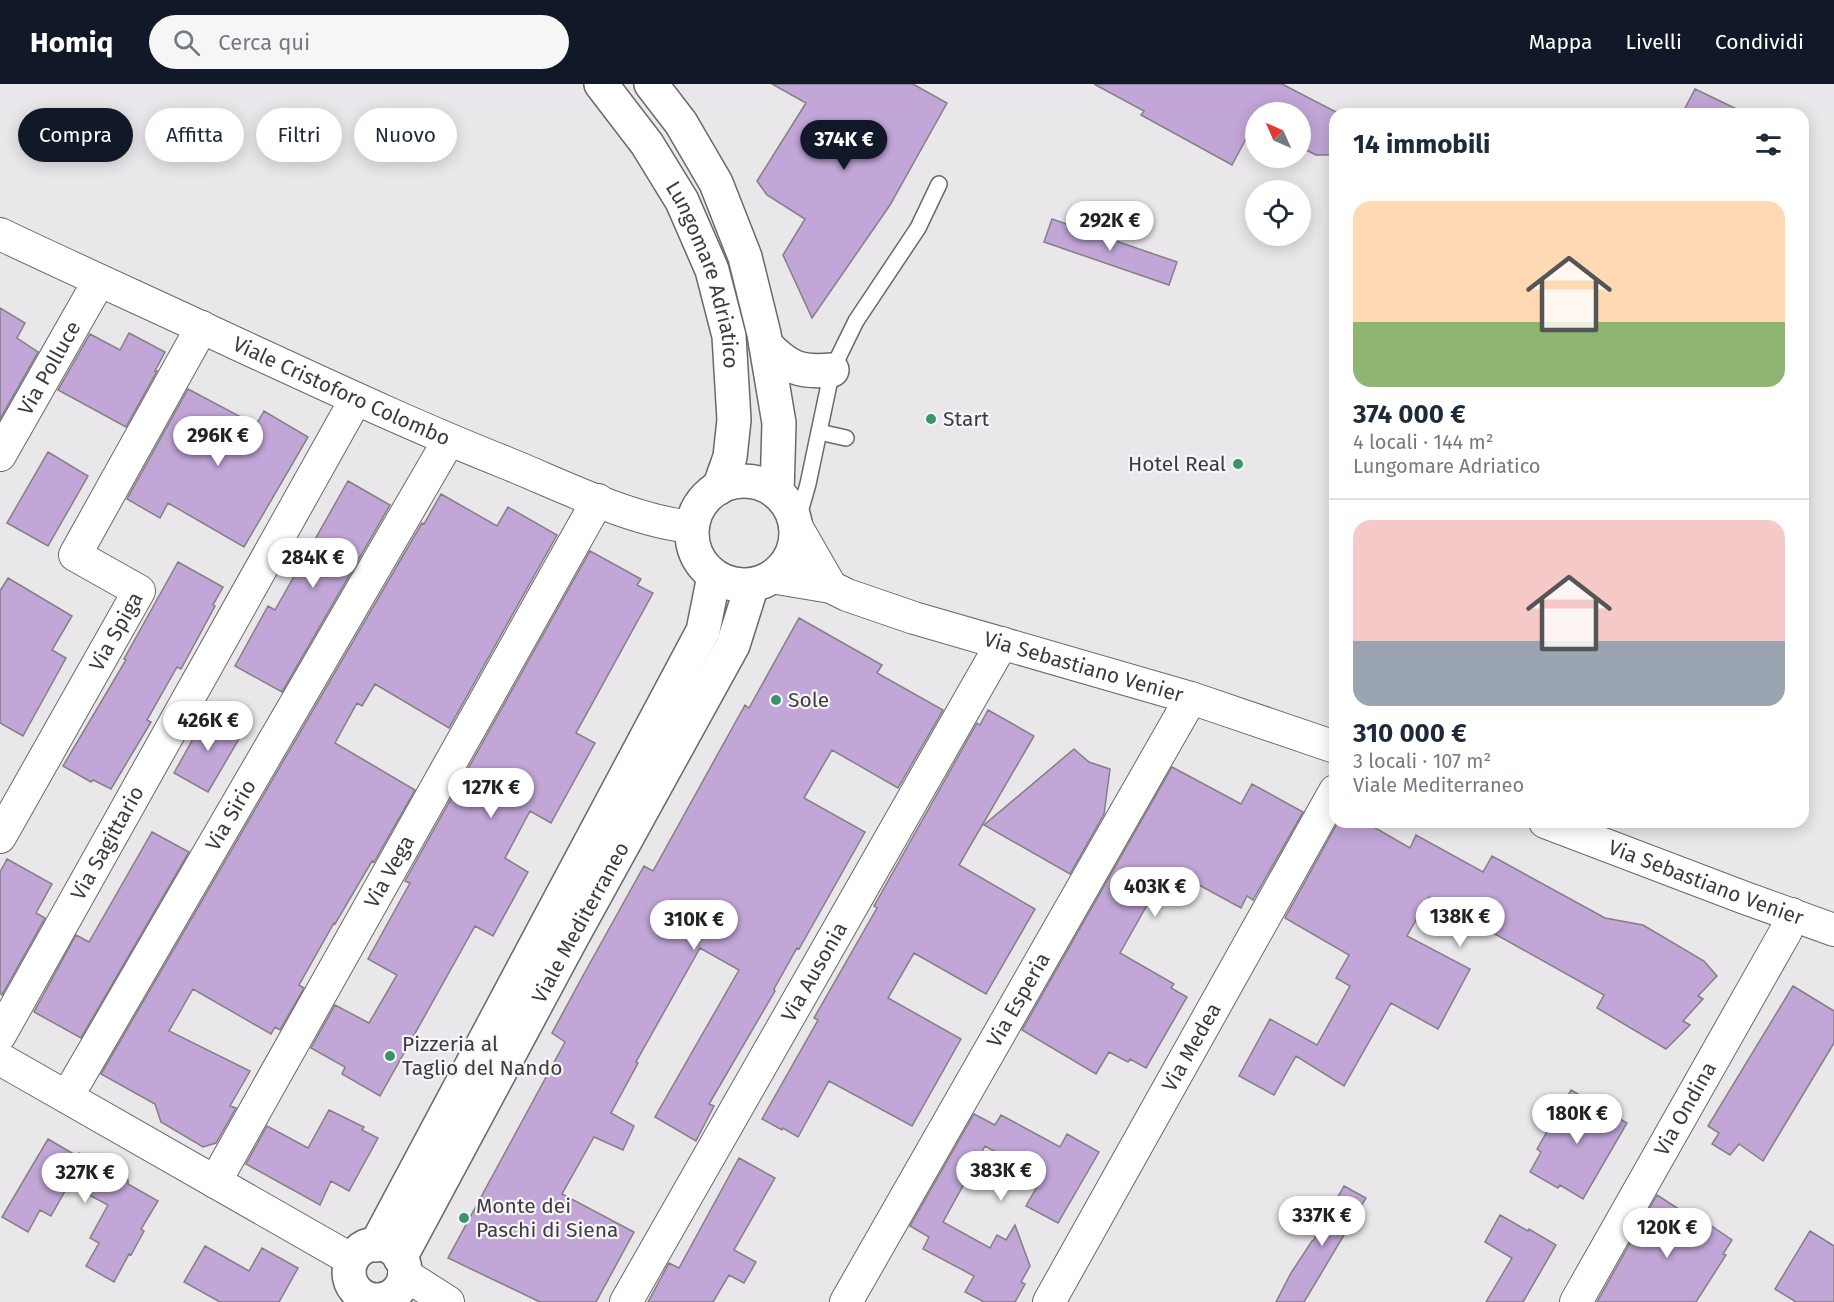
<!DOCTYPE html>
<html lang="it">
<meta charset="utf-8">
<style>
body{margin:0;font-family:"Fira Sans",sans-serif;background:#f6f6f7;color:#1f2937;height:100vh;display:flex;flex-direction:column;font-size:22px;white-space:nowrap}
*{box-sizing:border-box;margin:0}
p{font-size:20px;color:#747a83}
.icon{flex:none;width:33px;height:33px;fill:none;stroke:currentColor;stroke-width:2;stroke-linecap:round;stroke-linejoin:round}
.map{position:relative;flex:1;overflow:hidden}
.drawer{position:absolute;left:1329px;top:24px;width:480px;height:720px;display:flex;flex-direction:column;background:#fff;border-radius:18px;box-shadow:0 3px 15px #0003}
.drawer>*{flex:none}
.top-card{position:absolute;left:18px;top:24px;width:570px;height:54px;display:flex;gap:12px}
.needle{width:39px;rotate:315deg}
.controls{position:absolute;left:1245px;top:18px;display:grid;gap:12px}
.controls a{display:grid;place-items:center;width:66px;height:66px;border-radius:50%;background:#fff;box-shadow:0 3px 15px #0003;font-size:30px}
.price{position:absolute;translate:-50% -51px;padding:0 14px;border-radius:21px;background:#fff;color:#222;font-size:20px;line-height:39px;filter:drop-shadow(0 2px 3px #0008)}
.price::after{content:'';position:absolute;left:50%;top:36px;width:18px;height:14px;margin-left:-9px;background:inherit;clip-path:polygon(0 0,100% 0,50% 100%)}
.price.active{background:#111827;color:#fff}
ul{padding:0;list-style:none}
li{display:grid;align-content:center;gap:12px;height:318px;padding:0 24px}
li+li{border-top:2px solid #e0e1e3}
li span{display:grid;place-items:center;height:186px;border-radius:18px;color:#555}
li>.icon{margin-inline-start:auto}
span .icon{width:108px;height:108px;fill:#fffc;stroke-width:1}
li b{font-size:26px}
h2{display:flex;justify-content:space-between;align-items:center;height:72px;padding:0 24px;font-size:26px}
.chip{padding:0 21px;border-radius:27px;background:#fff;box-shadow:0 3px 15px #0003;font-size:21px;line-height:54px}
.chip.active{background:#111827;color:#fff}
header{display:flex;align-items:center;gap:36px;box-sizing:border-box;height:84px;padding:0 30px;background:#111827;color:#fff}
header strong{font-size:28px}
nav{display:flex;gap:33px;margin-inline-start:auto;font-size:21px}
.search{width:420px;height:54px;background:#f6f6f7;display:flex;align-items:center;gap:15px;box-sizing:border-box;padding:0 21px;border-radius:33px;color:#747a83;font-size:22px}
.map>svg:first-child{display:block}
</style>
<header>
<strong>Homiq</strong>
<div class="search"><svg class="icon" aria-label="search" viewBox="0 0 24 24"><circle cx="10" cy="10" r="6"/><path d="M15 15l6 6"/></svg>Cerca qui</div>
<nav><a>Mappa</a><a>Livelli</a><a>Condividi</a></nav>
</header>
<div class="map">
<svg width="1834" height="1218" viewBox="0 0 1834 1218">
<rect width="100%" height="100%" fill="#eae7eb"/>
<path fill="#c1a6d7" stroke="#828083" stroke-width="1.5" d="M772,0H913L947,19L890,121L812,234L783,171L805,135L767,111L757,97L806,19Z
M1094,0H1282L1336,28L1335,71H1316L1300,63V28H1256V36L1232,81L1141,31L1144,27Z
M1695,5L1747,30H1682Z
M1052,135L1177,178L1169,201L1044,158Z
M0,224L25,239L17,254L38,268L0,335Z
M129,249L165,268L155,287H157L126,343L58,306L90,250L120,266Z
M188,305L256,341L264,327L308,353L244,463L168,419L160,434L127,415Z
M48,368L88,392L48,462L7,439Z
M348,397L390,421L282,608L235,582L268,522L275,526Z
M441,410L497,442L508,423L557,451L449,644L375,600L362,622L357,619L335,659L415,706L374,778L372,777L335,840L334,839L299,901L304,904L280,946L275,943L271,950L193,905L169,947L250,987L230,1022L236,1024L216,1059L203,1063L161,1038L155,1020L101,990L422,439L424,440Z
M590,467L641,495L637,501L653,509L576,649L595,659L551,739L530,727L505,774L528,788L493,852L475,842L380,1012L342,990L345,983L311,964L335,921L369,939L397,891L368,875L410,799L405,797Z
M178,478L223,503L213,521L215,522L181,585L177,583L147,636L151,638L111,705L93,696L91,698L63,682L126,576L124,575Z
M8,494L72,532L52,566L66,574L23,652L0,639V507Z
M799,534L882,581L877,589L943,626L898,704L832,666L804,714L865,748L799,865L797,864L774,905L775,907L709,1020L714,1022L696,1057L655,1033L739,886L700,864L636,978L638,979L611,1029L634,1042L623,1066L594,1053L562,1110L634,1148L596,1218H540L448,1174L565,958L552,949L585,888L644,782L653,787L745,621L749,624Z
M988,626L1034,652L959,781L1035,825L986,910L914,869L888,914L961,955L912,1042L829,997L798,1053L783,1044L782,1046L762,1035L818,936L814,934L877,824L874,822L977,639L980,641Z
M208,628L243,648L208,708L174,689Z
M1074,665L1089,678L1110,685L1104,730L1070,790L984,741Z
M1172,683L1241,720L1252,700L1303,728L1253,816L1247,812L1241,824L1168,784L1120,869L1174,900L1171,904L1187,913L1146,984L1130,975L1128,978L1109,968L1096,990L1022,946Z
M1338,738H1365L1410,764L1416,751L1483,788L1492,772L1605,834L1643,841L1704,877L1717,892L1698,912L1703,915L1683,937L1690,941L1666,965L1597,924L1604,911L1429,813L1407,852L1470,885L1438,945L1391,919L1344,1002L1296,972L1274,1011L1239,992L1270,935L1317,961L1350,902L1336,894L1349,871L1285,834Z
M152,748L189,768L81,954L34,928L76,851L89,858Z
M7,775L52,800L36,829L45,834L2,911L0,909V788Z
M1793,902L1834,927V959L1763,1077L1739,1060L1730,1071L1712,1060L1719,1049L1708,1042Z
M1571,1006L1627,1039L1583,1115L1560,1101L1558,1104L1530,1088L1541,1068L1537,1065Z
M329,1026L364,1043L362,1046L378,1054L349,1107L331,1097L320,1121L246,1080L267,1042L308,1064Z
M974,1030L995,1041L1001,1031L1060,1063L1067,1050L1099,1068L1058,1139L1026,1122L1042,1094L985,1062L943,1138L990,1164L997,1151L1006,1156L1015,1141L1030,1182L1021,1198L1025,1200L1015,1218H984L965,1208L974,1192L923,1165L929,1153L910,1142Z
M48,1055L77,1072L79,1069L128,1096V1100L158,1117L141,1145L144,1147L131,1171L129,1170L114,1198L86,1182L99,1159L90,1154L108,1121L69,1100L51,1132L40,1126L28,1148L2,1133Z
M739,1074L775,1094L734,1166L756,1178L744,1199L729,1191L713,1218H648L669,1179L679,1184Z
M1344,1102L1366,1114L1319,1193L1304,1218H1276L1291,1189L1312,1157H1313Z
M1657,1111L1708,1144L1710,1141L1732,1156L1723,1170L1726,1171L1696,1218H1597Z
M1500,1131L1528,1147L1529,1145L1556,1161L1523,1218H1486L1512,1174L1485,1158Z
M1810,1147L1834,1162V1218H1796L1775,1205Z
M205,1162L249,1187L262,1164L298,1184L279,1218H220L184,1198Z"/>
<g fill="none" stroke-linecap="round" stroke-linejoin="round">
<defs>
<path id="lane" d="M819,348L846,354
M796,442L808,400L832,286L856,237L918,144L939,100"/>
<g id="street">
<path id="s1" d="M0,150C78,187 156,222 235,259C324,300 413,342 504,378C561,401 631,437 692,443"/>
<path id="s2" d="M0,371L99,197"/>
<path d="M796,442L831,503"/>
<path id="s3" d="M771,493L831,503L847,511L914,534L1191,614L1335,663"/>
<path id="s4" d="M1545,738L1745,814L1834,846"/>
<path id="s5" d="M0,753L139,507L75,471L202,243"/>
<path id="s6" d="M0,951L356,315"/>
<path d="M0,975L352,1176"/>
<path id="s7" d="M67,1013L449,356"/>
<path id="s8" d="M215,1098L598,416"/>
<path d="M404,1190L448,1218"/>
<path id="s9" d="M626,1218L1002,559"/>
<path id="s10" d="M846,1218L1191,614"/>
<path id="s11" d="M1049,1218L1335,707"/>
<path id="s12" d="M1576,1218L1786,847L1792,830"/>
</g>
<g id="secondary">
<path id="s13" d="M601,0L647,60L682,117L712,186L729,252L734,336L730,373L719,404"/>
<path d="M651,0L681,39L716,99L745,173L764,250L779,339L777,409"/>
<path d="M766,261C788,284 800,289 832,286"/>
<circle cx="744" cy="449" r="52"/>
<circle cx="377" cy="1188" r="28"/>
<path d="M376,1161L703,547L714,492"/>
<path id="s14" d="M400,1174L570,857L733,561L752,501"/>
</g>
</defs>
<use href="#lane" stroke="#69686b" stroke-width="18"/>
<use href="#street" stroke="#69686b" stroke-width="34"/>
<use href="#secondary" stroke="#69686b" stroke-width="36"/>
<use href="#lane" stroke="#fff" stroke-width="15"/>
<use href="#street" stroke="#fff" stroke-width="32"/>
<use href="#secondary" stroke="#fff" stroke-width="33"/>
</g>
<g fill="#3a946a" stroke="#f7f5f9" stroke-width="2">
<circle cx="931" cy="335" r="6"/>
<circle cx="1238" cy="380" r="6"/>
<circle cx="776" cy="616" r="6"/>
<circle cx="390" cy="972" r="6"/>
<circle cx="464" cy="1134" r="6"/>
</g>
<g text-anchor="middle" stroke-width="4.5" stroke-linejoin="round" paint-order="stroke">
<g font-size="21" fill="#3d3c3d" stroke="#f7f5f9">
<text dy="7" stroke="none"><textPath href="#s13" startOffset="220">Lungomare Adriatico</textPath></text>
<text dy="7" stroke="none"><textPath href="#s2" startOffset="100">Via Polluce</textPath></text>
<text dy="7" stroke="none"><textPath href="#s1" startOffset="376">Viale Cristoforo Colombo</textPath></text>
<text dy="7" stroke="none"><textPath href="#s5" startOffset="236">Via Spiga</textPath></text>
<text dy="7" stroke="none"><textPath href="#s3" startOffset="326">Via Sebastiano Venier</textPath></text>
<text dy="7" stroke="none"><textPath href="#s7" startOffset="326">Via Sirio</textPath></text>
<text dy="7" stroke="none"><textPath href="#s6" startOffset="220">Via Sagittario</textPath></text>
<text dy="7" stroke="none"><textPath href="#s8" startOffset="356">Via Vega</textPath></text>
<text dy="7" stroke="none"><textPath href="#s4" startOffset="172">Via Sebastiano Venier</textPath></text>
<text dy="7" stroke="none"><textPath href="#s14" startOffset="381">Viale Mediterraneo</textPath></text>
<text dy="7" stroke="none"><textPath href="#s9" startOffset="380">Via Ausonia</textPath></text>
<text dy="7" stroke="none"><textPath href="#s10" startOffset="348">Via Esperia</textPath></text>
<text dy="7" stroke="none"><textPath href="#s11" startOffset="292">Via Medea</textPath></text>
<text dy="7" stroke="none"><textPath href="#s12" startOffset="222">Via Ondina</textPath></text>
</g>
<g font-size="21" fill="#3d3c3d" stroke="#f7f5f9" text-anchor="start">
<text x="943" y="342">Start</text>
<text x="1226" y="387" text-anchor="end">Hotel Real</text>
<text x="788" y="623">Sole</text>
<text x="402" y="967">Pizzeria al<tspan x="402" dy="24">Taglio del Nando</tspan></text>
<text x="476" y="1129">Monte dei<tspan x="476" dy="24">Paschi di Siena</tspan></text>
</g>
</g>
</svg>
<div class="controls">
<a><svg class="needle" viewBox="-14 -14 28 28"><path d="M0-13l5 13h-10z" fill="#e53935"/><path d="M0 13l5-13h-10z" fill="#747a83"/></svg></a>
<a><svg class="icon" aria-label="locate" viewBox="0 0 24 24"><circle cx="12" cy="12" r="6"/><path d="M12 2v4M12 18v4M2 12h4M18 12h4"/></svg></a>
</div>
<b class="price active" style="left:844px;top:87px">374K €</b>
<b class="price" style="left:1110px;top:168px">292K €</b>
<b class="price" style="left:218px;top:383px">296K €</b>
<b class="price" style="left:313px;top:505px">284K €</b>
<b class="price" style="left:208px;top:668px">426K €</b>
<b class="price" style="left:491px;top:735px">127K €</b>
<b class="price" style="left:1155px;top:834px">403K €</b>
<b class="price" style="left:1460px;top:864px">138K €</b>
<b class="price" style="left:694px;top:867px">310K €</b>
<b class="price" style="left:1577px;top:1061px">180K €</b>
<b class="price" style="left:1001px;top:1118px">383K €</b>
<b class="price" style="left:85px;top:1120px">327K €</b>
<b class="price" style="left:1322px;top:1163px">337K €</b>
<b class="price" style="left:1667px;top:1175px">120K €</b>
<div class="top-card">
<a class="chip active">Compra</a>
<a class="chip">Affitta</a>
<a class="chip">Filtri</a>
<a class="chip">Nuovo</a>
</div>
<section class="drawer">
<h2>14 immobili<svg class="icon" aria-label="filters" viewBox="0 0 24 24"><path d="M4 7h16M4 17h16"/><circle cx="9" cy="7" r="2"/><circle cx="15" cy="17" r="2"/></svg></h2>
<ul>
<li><span style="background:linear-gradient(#ffd9b3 65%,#8fb573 0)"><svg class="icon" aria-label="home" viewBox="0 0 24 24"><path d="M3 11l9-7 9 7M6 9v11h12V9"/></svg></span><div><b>374 000 €</b><p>4 locali · 144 m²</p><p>Lungomare Adriatico</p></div></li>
<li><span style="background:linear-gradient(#f6c9c9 65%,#9aa5b1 0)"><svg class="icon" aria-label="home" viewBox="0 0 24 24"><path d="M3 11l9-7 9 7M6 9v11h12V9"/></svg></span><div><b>310 000 €</b><p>3 locali · 107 m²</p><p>Viale Mediterraneo</p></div></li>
</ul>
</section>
</div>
